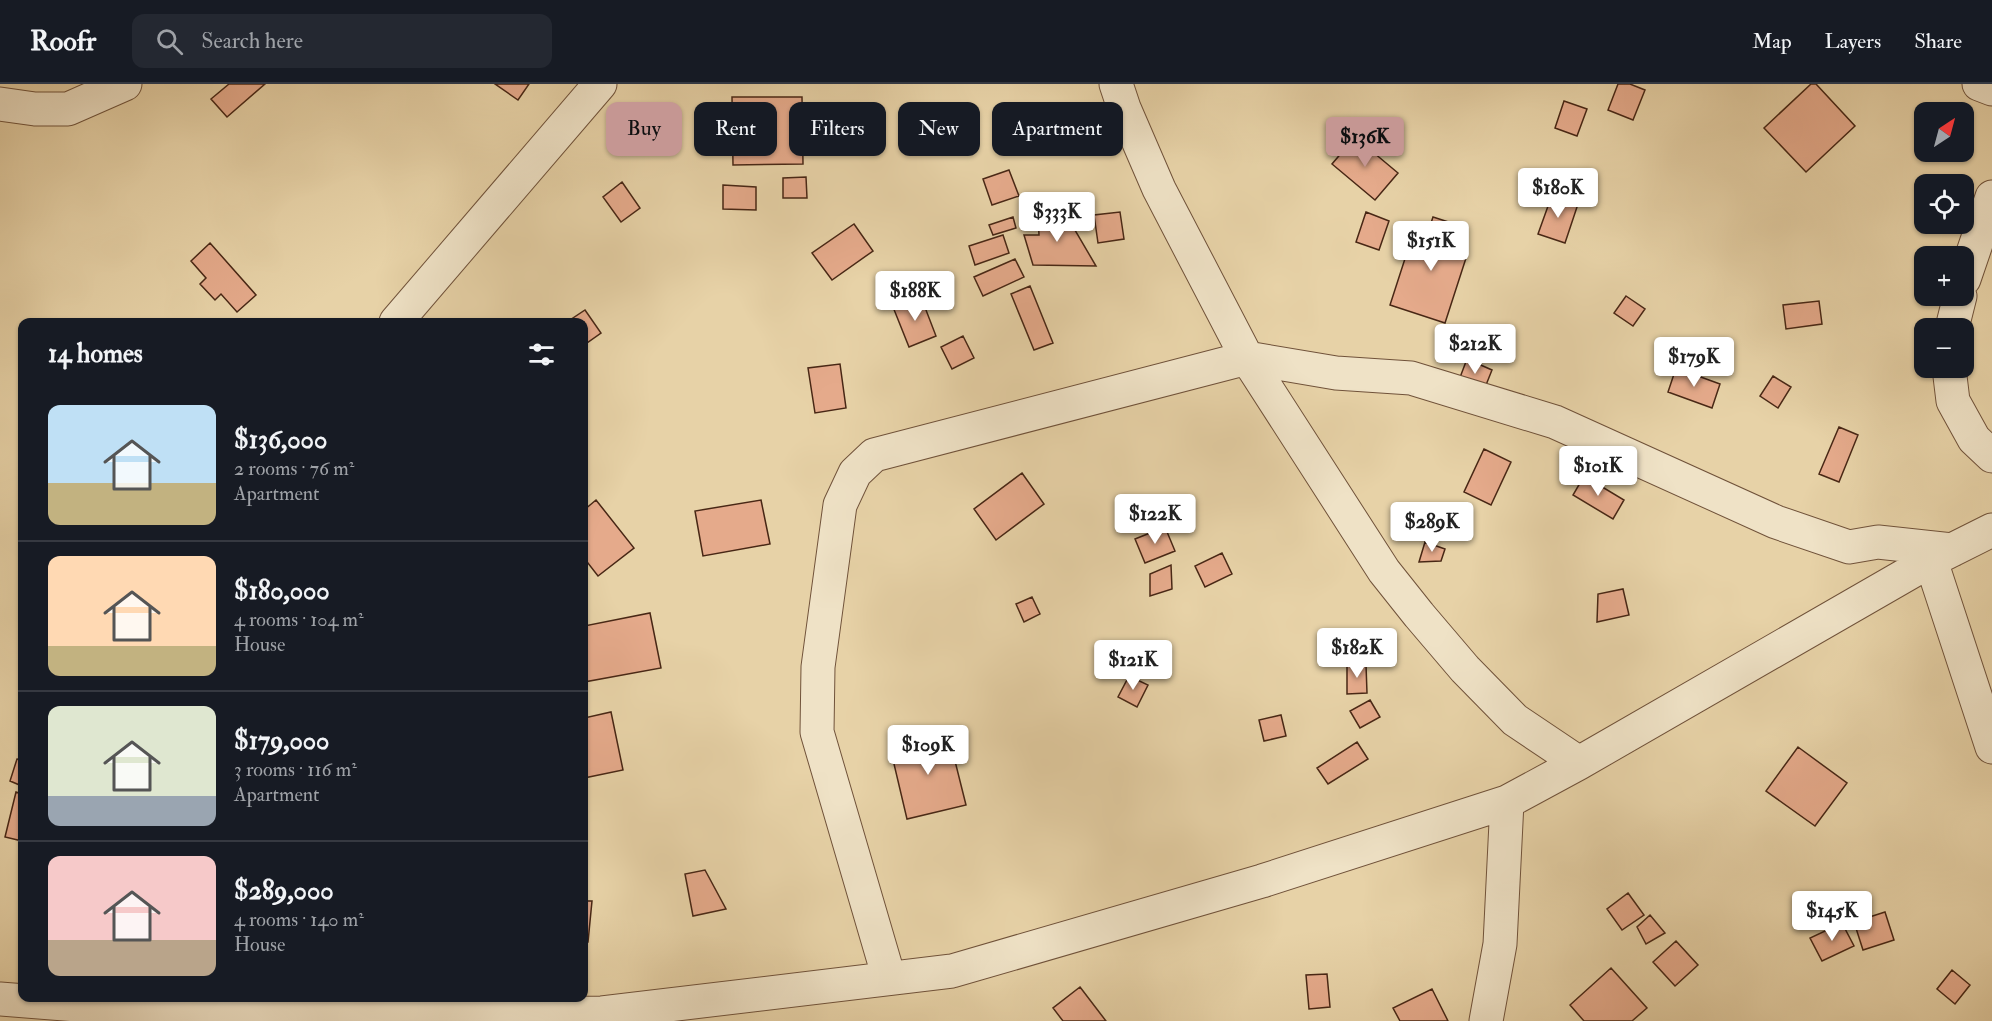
<!DOCTYPE html>
<meta charset="utf-8">
<style>
body{margin:0;font-family:"IM FELL Double Pica",serif;background:#242831;color:#f1f3f6;height:100vh;display:flex;flex-direction:column;font-size:22px;white-space:nowrap}
*{box-sizing:border-box;margin:0}
p{font-size:20px;color:#9ea1a6}
.icon{flex:none;width:33px;height:33px;fill:none;stroke:currentColor;stroke-width:2;stroke-linecap:round;stroke-linejoin:round}
.map{position:relative;flex:1;overflow:hidden}
.sheet{position:absolute;left:18px;top:234px;width:570px;height:684px;display:flex;flex-direction:column;background:#171b24;border-radius:12px;box-shadow:0 2px 4px #0004}
.sheet>*{flex:none}
.guide{position:absolute;left:606px;top:18px;width:570px;height:54px;display:flex;gap:12px}
.needle{width:39px;rotate:36deg}
.fabs{position:absolute;left:1914px;top:18px;display:grid;gap:12px}
.fabs a{display:grid;place-items:center;width:60px;height:60px;border-radius:12px;background:#171b24;box-shadow:0 2px 4px #0004;font-size:30px}
.price{position:absolute;translate:-50% -51px;padding:0 14px;border-radius:6px;background:#fff;color:#222;font-size:20px;line-height:39px;filter:drop-shadow(0 2px 3px #0008)}
.price::after{content:'';position:absolute;left:50%;top:36px;width:18px;height:14px;margin-left:-9px;background:inherit;clip-path:polygon(0 0,100% 0,50% 100%)}
.price.on{background:#c59692;color:#111}
ul{padding:0;list-style:none}
li{display:flex;align-items:center;gap:18px;height:150px;padding:0 30px}
li+li{border-top:2px solid #363941}
li span{display:grid;place-items:center;flex:none;width:168px;height:120px;border-radius:12px;color:#555}
li>.icon{margin-inline-start:auto}
span .icon{width:72px;height:72px;fill:#fffc;stroke-width:1}
li b{font-size:26px}
h2{display:flex;justify-content:space-between;align-items:center;height:72px;padding:0 30px;font-size:26px}
.chip{padding:0 21px;border-radius:12px;background:#171b24;box-shadow:0 2px 4px #0004;font-size:21px;line-height:54px}
.chip.on{background:#c59692;color:#111}
header{display:flex;align-items:center;gap:36px;box-sizing:border-box;height:84px;padding:0 30px;background:#171b24;border-bottom:2px solid #363941}
header strong{font-size:28px}
nav{display:flex;gap:33px;margin-inline-start:auto;font-size:21px}
.search{width:420px;height:54px;background:#242831;display:flex;align-items:center;gap:15px;box-sizing:border-box;padding:0 21px;border-radius:12px;color:#9ea1a6;font-size:22px}
.map>svg:first-child{display:block}
</style>
<header>
<strong>Roofr</strong>
<div class="search"><svg class="icon" aria-label="search" viewBox="0 0 24 24"><circle cx="10" cy="10" r="6"/><path d="M15 15l6 6"/></svg>Search here</div>
<nav><a>Map</a><a>Layers</a><a>Share</a></nav>
</header>
<div class="map">
<svg width="1992" height="937" viewBox="0 0 1992 937">
<rect width="100%" height="100%" fill="#e7d2a7"/>
<filter id="stains"><feTurbulence type="fractalNoise" baseFrequency=".00333" numOctaves="4"/><feColorMatrix values="0 0 0 0 .2 0 0 0 0 .09 0 0 0 0 .02 0 0 0 .5 -.17"/></filter>
<radialGradient id="worn" r=".72"><stop offset=".6" stop-color="#630" stop-opacity="0"/><stop offset="1" stop-color="#630" stop-opacity=".3"/></radialGradient>
<path fill="#e5aa8b" stroke="#482715" stroke-width="1.5" d="M229,0H265L227,33L211,15Z
M495,0H529L518,16Z
M1618,0H1630L1645,6L1633,36L1608,26Z
M1811,0H1816L1855,42L1806,88L1764,44Z
M732,13H802L803,80L733,81Z
M1564,17L1587,25L1577,52L1555,44Z
M1355,53L1398,89L1375,116L1332,80Z
M1009,86L1019,112L992,121L983,95Z
M806,93L807,114H783V94Z
M622,98L640,124L621,138L603,113Z
M723,101L756,103V126L723,125Z
M1552,111L1578,120L1565,159L1538,150Z
M1120,128L1124,155L1098,159L1094,131Z
M1366,128L1389,137L1379,166L1356,158Z
M1038,129H1065L1096,182L1033,181L1024,151H1039Z
M1013,133L1016,144L993,151L989,141Z
M1433,133L1464,143L1458,163L1467,171L1445,239L1390,221L1412,153L1425,157Z
M854,140L873,167L832,196L812,169Z
M1003,151L1009,169L975,181L969,162Z
M210,159L256,211L237,228L221,210L215,216L200,200L206,194L191,177Z
M1015,175L1024,193L983,212L974,193Z
M1030,202L1053,259L1034,266L1011,210Z
M1626,212L1645,225L1633,242L1614,229Z
M921,213L936,252L909,263L893,223Z
M1819,217L1822,240L1786,245L1783,221Z
M585,226L601,249L584,261V238H567Z
M963,252L974,274L952,285L941,263Z
M1467,275L1492,286L1484,306L1459,296Z
M840,280L846,324L815,329L808,284Z
M1676,284L1720,300L1712,324L1668,308Z
M1773,292L1791,303L1778,324L1760,312Z
M1839,343L1858,351L1839,398L1819,390Z
M1484,365L1511,378L1491,421L1464,408Z
M1022,389L1044,420L996,456L974,425Z
M1584,392L1624,416L1613,435L1573,411Z
M596,416L634,464L598,492L584,474V426Z
M761,416L770,460L703,472L695,427Z
M1165,443L1175,467L1145,479L1135,455Z
M1425,458L1445,465L1441,477L1419,478Z
M1222,469L1232,490L1205,503L1195,482Z
M1171,481L1172,505L1150,512V490Z
M1623,505L1629,531L1597,538L1598,510Z
M1032,513L1040,530L1024,538L1016,520Z
M650,529L661,584L584,598V542Z
M1347,580L1366,581L1367,609L1347,610Z
M1129,592L1148,601L1137,623L1118,613Z
M1370,616L1380,633L1360,644L1350,627Z
M611,628L623,686L584,694V634Z
M1281,631L1286,652L1264,657L1259,636Z
M948,649L966,721L907,735L890,663Z
M1357,658L1368,675L1328,700L1317,684Z
M1798,663L1847,699L1815,742L1766,707Z
M17,675L22,676V702L10,697Z
M16,708L22,710V757L5,753Z
M705,786L726,825L693,832L685,790Z
M1628,809L1644,831L1622,846L1607,825Z
M584,817H592L588,858H584Z
M1885,828L1894,856L1863,866L1854,838Z
M1650,831L1665,849L1646,860L1637,843Z
M1842,839L1854,862L1822,877L1810,854Z
M1676,857L1698,881L1675,902L1653,878Z
M1611,884L1647,924L1632,937H1584L1570,921Z
M1952,886L1970,901L1955,920L1937,905Z
M1327,890L1330,923L1309,925L1306,891Z
M1080,903L1106,937H1063L1053,924Z
M1432,905L1448,937H1400L1393,924Z"/>
<g fill="none" stroke-linecap="round" stroke-linejoin="round">
<defs>
<path id="minor" d="M1116,0L1124,24L1159,105L1247,274L1384,487L1419,531L1465,585L1515,636L1579,679
M1979,0L1992,5
M0,20L35,25H68L125,0
M1964,195L1992,113
M396,238L600,0
M1952,244L1960,212
M1949,284L1953,317L1974,355L1992,372
M1931,477L1992,663
M889,894L817,648L818,583L840,421L855,389L874,371L1247,274L1336,289L1411,294L1555,338L1776,438L1849,463L1878,458L1952,466
M0,915L205,931L602,929L952,887L1262,797L1507,718L1579,679L1930,477L1992,446
M1486,937L1500,860L1507,718"/>
</defs>
<use href="#minor" stroke="#70523a" stroke-width="35"/>
<use href="#minor" stroke="#efe2c6" stroke-width="33"/>
</g>
<rect width="100%" height="100%" filter="url(#stains)"/>
<rect width="100%" height="100%" fill="url(#worn)"/>
</svg>
<div class="fabs">
<a><svg class="needle" viewBox="-14 -14 28 28"><path d="M0-13l5 13h-10z" fill="#e53935"/><path d="M0 13l5-13h-10z" fill="#9ea1a6"/></svg></a>
<a><svg class="icon" aria-label="locate" viewBox="0 0 24 24"><circle cx="12" cy="12" r="6"/><path d="M12 2v4M12 18v4M2 12h4M18 12h4"/></svg></a>
<a>+</a>
<a>−</a>
</div>
<b class="price on" style="left:1365px;top:84px">$136K</b>
<b class="price" style="left:1558px;top:135px">$180K</b>
<b class="price" style="left:1057px;top:159px">$333K</b>
<b class="price" style="left:1431px;top:188px">$151K</b>
<b class="price" style="left:915px;top:238px">$188K</b>
<b class="price" style="left:1475px;top:291px">$212K</b>
<b class="price" style="left:1694px;top:304px">$179K</b>
<b class="price" style="left:1598px;top:413px">$101K</b>
<b class="price" style="left:1155px;top:461px">$122K</b>
<b class="price" style="left:1432px;top:469px">$289K</b>
<b class="price" style="left:1357px;top:595px">$182K</b>
<b class="price" style="left:1133px;top:607px">$121K</b>
<b class="price" style="left:928px;top:692px">$109K</b>
<b class="price" style="left:1832px;top:858px">$145K</b>
<div class="guide">
<a class="chip on">Buy</a>
<a class="chip">Rent</a>
<a class="chip">Filters</a>
<a class="chip">New</a>
<a class="chip">Apartment</a>
</div>
<section class="sheet">
<h2>14 homes<svg class="icon" aria-label="filters" viewBox="0 0 24 24"><path d="M4 7h16M4 17h16"/><circle cx="9" cy="7" r="2"/><circle cx="15" cy="17" r="2"/></svg></h2>
<ul>
<li><span style="background:linear-gradient(#bfe0f5 65%,#c2b280 0)"><svg class="icon" aria-label="home" viewBox="0 0 24 24"><path d="M3 11l9-7 9 7M6 9v11h12V9"/></svg></span><div><b>$136,000</b><p>2 rooms · 76 m²</p><p>Apartment</p></div></li>
<li><span style="background:linear-gradient(#ffd9b3 75%,#c2b280 0)"><svg class="icon" aria-label="home" viewBox="0 0 24 24"><path d="M3 11l9-7 9 7M6 9v11h12V9"/></svg></span><div><b>$180,000</b><p>4 rooms · 104 m²</p><p>House</p></div></li>
<li><span style="background:linear-gradient(#dfe7d0 75%,#9aa5b1 0)"><svg class="icon" aria-label="home" viewBox="0 0 24 24"><path d="M3 11l9-7 9 7M6 9v11h12V9"/></svg></span><div><b>$179,000</b><p>3 rooms · 116 m²</p><p>Apartment</p></div></li>
<li><span style="background:linear-gradient(#f6c9c9 70%,#b9a48a 0)"><svg class="icon" aria-label="home" viewBox="0 0 24 24"><path d="M3 11l9-7 9 7M6 9v11h12V9"/></svg></span><div><b>$289,000</b><p>4 rooms · 140 m²</p><p>House</p></div></li>
</ul>
</section>
</div>
